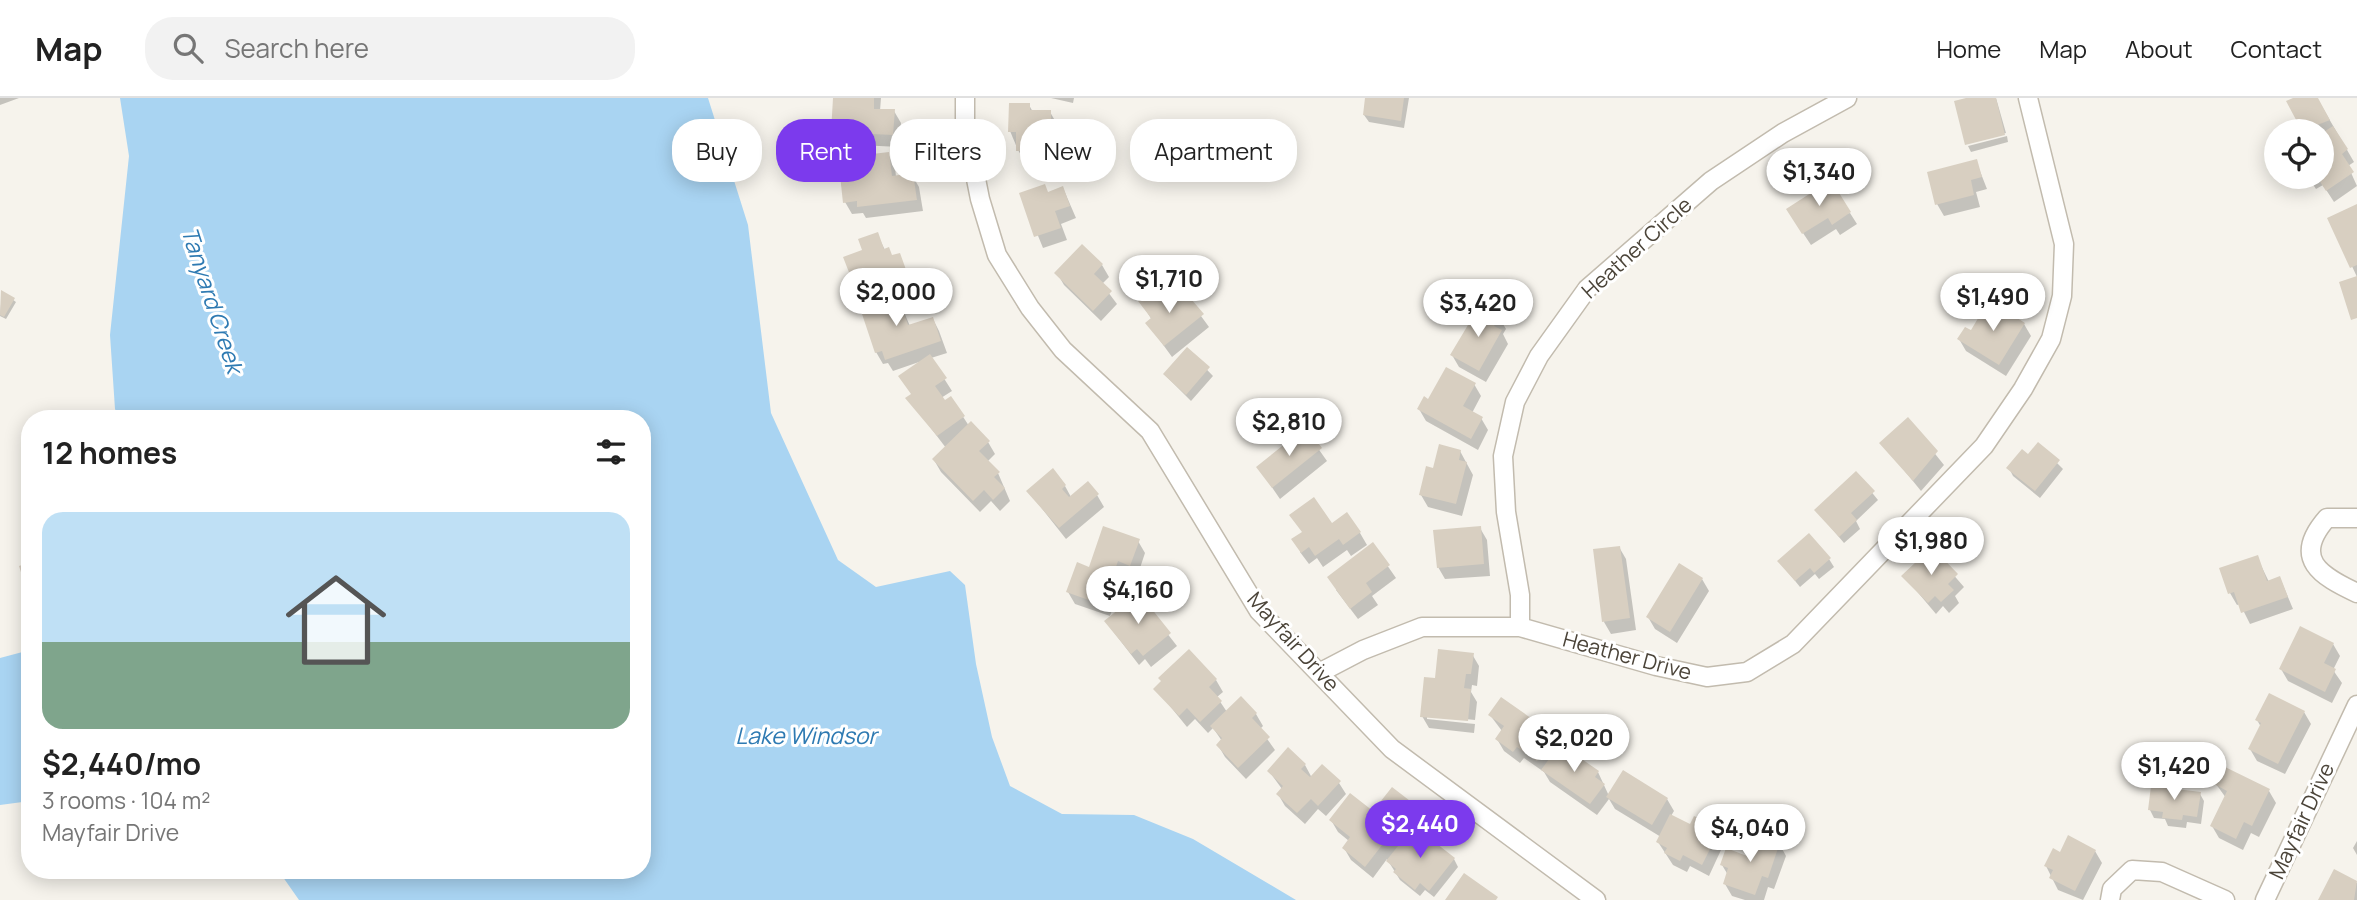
<!DOCTYPE html>
<meta charset="utf-8">
<style>
body{margin:0;font-family:Manrope,sans-serif;background:#f2f2f2;color:#222;height:100vh;display:flex;flex-direction:column;font-size:26px;white-space:nowrap}
*{box-sizing:border-box;margin:0}
p{font-size:23px;color:#767676}
.icon{flex:none;width:38px;height:38px;fill:none;stroke:currentColor;stroke-width:2;stroke-linecap:round;stroke-linejoin:round}
.map{position:relative;flex:1;overflow:hidden}
.details{position:absolute;left:21px;top:312px;width:630px;height:469px;display:flex;flex-direction:column;background:#fff;border-radius:28px;box-shadow:0 4px 18px #0003}
.details>*{flex:none}
.guide{position:absolute;left:672px;top:21px;width:665px;height:63px;display:flex;gap:14px}
.controls{position:absolute;left:2264px;top:21px;display:grid;gap:14px}
.controls a{display:grid;place-items:center;width:70px;height:70px;border-radius:50%;background:#fff;box-shadow:0 4px 18px #0003;font-size:35px}
.price{position:absolute;translate:-50% -60px;padding:0 16px;border-radius:24px;background:#fff;color:#222;font-size:23px;line-height:46px;filter:drop-shadow(0 2px 4px #0008)}
.price::after{content:'';position:absolute;left:50%;top:42px;width:21px;height:16px;margin-left:-10px;background:inherit;clip-path:polygon(0 0,100% 0,50% 100%)}
.price.current{background:#7c3aed;color:#fff}
ul{padding:0;list-style:none}
li{display:grid;align-content:center;gap:14px;height:371px;padding:0 21px}
li+li{border-top:2px solid #e0e0e0}
li span{display:grid;place-items:center;height:217px;border-radius:21px;color:#555}
li>.icon{margin-inline-start:auto}
span .icon{width:126px;height:126px;fill:#fffc;stroke-width:1}
li b{font-size:30px}
h2{display:flex;justify-content:space-between;align-items:center;height:84px;padding:0 21px;font-size:30px}
.tag{padding:0 24px;border-radius:28px;background:#fff;box-shadow:0 4px 18px #0003;font-size:24px;line-height:63px}
.tag.current{background:#7c3aed;color:#fff}
header{display:flex;align-items:center;gap:42px;box-sizing:border-box;height:98px;padding:0 35px;background:#fff;border-bottom:2px solid #e0e0e0}
header strong{font-size:33px}
nav{display:flex;gap:38px;margin-inline-start:auto;font-size:24px}
.search{width:490px;height:63px;background:#f2f2f2;display:flex;align-items:center;gap:18px;box-sizing:border-box;padding:0 24px;border-radius:28px;color:#767676;font-size:26px}
.map>svg:first-child{display:block}
</style>
<header>
<strong>Map</strong>
<div class="search"><svg class="icon" aria-label="search" viewBox="0 0 24 24"><circle cx="10" cy="10" r="6"/><path d="M15 15l6 6"/></svg>Search here</div>
<nav><a>Home</a><a>Map</a><a>About</a><a>Contact</a></nav>
</header>
<div class="map">
<svg width="2357" height="802" viewBox="0 0 2357 802">
<rect width="100%" height="100%" fill="#f6f3ec"/>
<path fill="#a9d4f2" d="M120,0H708L748,127L771,315L838,462L876,489L950,473L965,487L976,566L992,639L1010,688L1062,716L1134,717L1193,741L1296,802H299L278,772H642V320H119L115,311L110,237L129,58Z
M30,552V703L0,707V560Z"/>
<path fill="#0003" d="M0,0H19L0,7Z
M835,0H881L880,13H894L901,25L899,49L840,46L833,34Z
M1051,0H1074L1073,5Z
M1367,0H1409L1404,30L1369,24L1364,17Z
M1973,0H1996L2006,35L1966,45Z
M2296,0H2317L2354,64L2348,68L2357,88L2334,104L2323,87L2316,91L2308,79H2322V33H2304L2289,4Z
M1029,7L1033,14H1050L1057,26V65L1025,64L1018,52L1010,33Z
M2007,38L2008,44L1971,54L1968,48Z
M888,56L895,68L896,79L912,77L919,89L923,113L866,120L863,115L852,116L845,104L851,77Z
M1976,63L1987,91L1976,94L1980,109L1944,118L1937,106Z
M1063,90L1076,120L1061,126L1067,142L1043,150L1021,96L1049,95Z
M2357,108V179L2330,121Z
M1850,115L1857,126L1840,137L1836,131L1811,147L1795,123Z
M877,136L885,152L893,159L899,157L912,187L895,194L910,228L933,221L939,233L947,255L931,260L952,293L941,300L944,304L951,300L969,328L988,344L995,356L987,364L998,375L1010,403L1000,413L991,403L980,414L941,374L934,362L946,350L908,300L912,297L919,264L893,273L888,265L883,266L876,254L879,202L871,184L858,189L854,181L864,153Z
M1082,149L1102,167L1109,179L1102,186L1117,206L1101,223L1064,187L1057,175Z
M2,194L16,204L6,221L0,218Z
M1185,196L1209,229L1172,259L1148,226L1152,222L1140,203L1169,209Z
M1499,219L1506,231L1503,236L1508,246L1486,284L1459,269L1452,257Z
M2024,226L2031,238L2006,278L1966,253L1959,241Z
M1187,251L1213,278L1191,303L1165,277Z
M1474,286L1481,298L1472,315L1481,320L1488,332L1478,352L1426,323L1419,311L1429,303Z
M1908,322L1944,367L1921,393L1882,345Z
M1305,332L1327,363L1280,401L1258,369Z
M2038,346L2063,371L2040,400L2013,378L2009,370L2028,359Z
M1460,353L1473,377L1462,418L1428,409L1421,397L1434,372Z
M1856,375L1878,402L1856,423L1860,431L1844,445L1816,412Z
M1065,388L1071,399L1097,397L1104,409L1066,441L1028,393Z
M1332,428L1360,435L1367,447L1351,458L1347,452L1323,469L1317,460L1309,466L1300,454L1303,435Z
M1480,430L1487,442L1490,478L1445,481L1438,469Z
M1138,443L1145,455L1137,479L1125,474L1110,518L1075,506L1068,494L1090,471Z
M1373,447L1396,480L1372,498L1378,507L1358,521L1336,492Z
M1619,449L1626,461L1636,532L1611,536L1604,524Z
M1931,451L1964,489L1955,498L1959,505L1949,515L1943,508L1936,516L1904,478Z
M2257,459L2269,484L2280,480L2293,511L2250,526L2240,506L2237,507L2230,495Z
M1829,461L1834,469L1819,481L1815,476L1800,489L1779,463Z
M1702,481L1709,493L1677,545L1655,531L1648,519Z
M1138,498L1177,548L1151,569L1145,561L1139,567L1106,524Z
M2333,546L2340,558L2333,572L2342,585L2332,605L2288,583L2281,571Z
M1472,556L1479,568L1477,588L1472,587L1471,594L1477,604L1475,622L1427,617V621L1475,626L1474,635L1429,630L1422,618L1436,582Z
M1216,582L1223,594L1217,599L1227,614L1256,616L1263,628L1260,631L1275,652L1246,681L1225,659L1218,647L1222,643L1213,630L1208,635L1195,621L1187,629L1156,591Z
M2304,614L2311,626L2285,676L2257,663L2250,651L2261,629L2257,622Z
M1490,617L1554,639L1558,647L1598,674L1609,698L1667,701L1674,713L1671,718L1690,729L1705,725L1721,752L1709,778L1690,768L1687,774L1673,767L1658,744L1661,739L1615,711L1609,701L1597,717L1550,684L1544,674L1524,660L1520,665L1504,653L1497,641L1502,633Z
M1305,667L1312,680L1339,685L1346,696L1326,718L1318,711L1305,726L1285,708L1278,696L1282,691L1269,673Z
M2216,686L2269,693L2276,705L2259,739L2251,735L2243,752L2219,740L2212,728L2226,700Z
M2200,696L2204,703L2201,726L2187,724L2186,730L2168,728L2165,721L2154,720L2150,712Z
M1413,708L1420,720L1413,729L1454,761L1458,769L1434,799L1425,792L1420,798L1400,782L1387,761L1373,780L1351,762L1344,750L1349,743L1338,734L1331,722Z
M2357,743V757L2353,750Z
M1779,745L1786,758L1774,791L1768,789L1764,802H1745L1732,798L1725,786L1728,777L1722,767Z
M2095,753L2102,765L2083,802L2058,792L2046,768L2061,756Z
M2335,773L2357,785V802H2320Z"/>
<path fill="#d8cfc1" d="M833,0H874V11H895L893,37L831,34Z
M1365,0H1404L1401,23L1363,17Z
M1966,0H1996L2005,37L1965,47L1954,3Z
M2293,0H2318L2330,22L2302,33L2286,3Z
M1009,5H1030V12H1051V53H1016V34H1008Z
M2333,28L2348,51L2342,56L2354,74L2326,93L2317,79H2322V35Z
M889,54L892,78L913,75L917,102L857,109V103L843,105L840,77L850,76L847,59Z
M1977,61L1982,79L1971,82L1974,97L1935,107L1927,74Z
M1831,82L1851,114L1832,127L1828,120L1802,136L1786,111Z
M1045,86L1048,94L1063,88L1070,108L1055,113L1061,130L1034,139L1019,95Z
M2357,106V167L2350,170L2327,120Z
M878,134L884,151L889,149L892,157L900,155L909,180L872,193L866,177L852,182L843,159L862,152L858,141Z
M1082,146L1103,166L1094,176L1112,193L1093,213L1054,175Z
M2357,178V220L2351,222L2339,184Z
M1155,189L1170,207L1185,194L1204,216L1164,248L1145,225L1151,220L1138,203Z
M1,192L15,200L4,219L0,217Z
M897,194L908,227L933,219L941,243L885,262L882,253L875,255L859,207Z
M1989,202L2025,225L1999,267L1957,241L1965,229L1971,232Z
M1480,207L1500,218L1494,228L1502,232L1479,273L1450,257Z
M1187,249L1210,269L1186,297L1163,276Z
M930,256L947,280L935,288L945,302L951,298L965,318L937,338L905,300L911,296L898,278Z
M1446,269L1476,285L1463,308L1483,319L1471,341L1417,311L1424,298L1428,301Z
M1908,319L1938,353L1913,383L1879,345Z
M971,323L990,343L979,353L1000,374L994,379L1005,390L993,402L984,392L973,403L932,361Z
M1306,329L1322,350L1272,390L1256,369Z
M2038,344L2060,362L2035,393L2006,370L2022,351L2028,356Z
M1439,346L1461,352L1459,362L1467,364L1456,406L1419,397L1426,368L1433,370Z
M1053,370L1066,387L1062,391L1069,399L1088,383L1099,396L1059,430L1026,393Z
M1856,373L1875,393L1851,415L1857,422L1839,439L1814,412Z
M1314,399L1332,425L1347,414L1361,434L1343,447L1339,441L1315,458L1309,449L1301,455L1291,441L1302,434L1289,417Z
M1103,428L1140,441L1130,468L1118,463L1103,507L1066,494L1077,464L1089,469Z
M1481,428L1484,466L1437,470L1433,432Z
M1809,435L1831,460L1814,475L1810,470L1795,483L1777,463Z
M1373,444L1390,467L1366,485L1372,494L1350,511L1327,479Z
M1620,448L1630,520L1602,524L1593,451Z
M1932,449L1958,476L1948,486L1954,492L1941,504L1935,498L1928,505L1901,478Z
M2258,457L2267,483L2280,478L2288,499L2241,515L2234,494L2228,496L2219,470Z
M30,464V489L26,490L19,468Z
M1679,465L1703,480L1670,534L1646,519Z
M1139,495L1171,535L1143,558L1137,551L1131,556L1104,523Z
M2300,528L2334,545L2324,565L2336,571L2325,594L2279,571Z
M1189,551L1217,581L1209,589L1222,603L1200,624L1187,610L1179,618L1153,591L1161,583L1158,580Z
M1438,551L1474,555L1471,576H1466L1464,590L1471,591L1468,623L1420,619L1424,579L1435,580Z
M2269,595L2305,613L2278,666L2248,651L2261,625L2255,622Z
M1241,598L1257,615L1252,620L1270,639L1238,670L1216,647L1222,640L1210,628Z
M1501,599L1555,637L1537,663L1517,649L1513,654L1495,641L1504,628L1488,617Z
M1560,646L1599,673L1595,679L1605,686L1590,706L1541,672Z
M1288,649L1306,666L1301,671L1310,679L1322,666L1341,683L1318,708L1311,701L1297,715L1276,696L1283,688L1267,673Z
M2223,668L2270,691L2252,728L2244,724L2236,741L2210,728L2227,693L2214,686Z
M1623,672L1668,700L1652,727L1606,699Z
M2151,688L2201,694L2197,719L2183,717L2182,722L2162,720L2163,714L2148,712Z
M1392,689L1414,706L1365,769L1342,750L1350,739L1329,722L1350,695L1373,713Z
M1670,716L1690,726L1694,718L1707,724L1702,732L1716,739L1702,767L1683,757L1680,763L1664,755L1667,750L1656,744Z
M1414,728L1455,760L1429,793L1420,785L1415,792L1393,774L1396,771L1386,763Z
M1755,735L1780,744L1768,780L1762,778L1755,797L1723,786L1728,770L1720,767L1726,750L1747,758Z
M2068,737L2096,752L2075,793L2049,780L2053,772L2044,768L2053,750L2060,754Z
M2334,771L2357,783L2354,802H2318Z
M1464,775L1498,799L1496,802H1445Z"/>
<g fill="none" stroke-linecap="round" stroke-linejoin="round">
<defs>
<path id="street" d="M965,0V26L980,101L997,157L1030,210L1063,252L1150,333L1259,513L1392,651L1596,802
M2357,420H2327C2291,461 2321,478 2357,495
M1520,529V497L1506,414L1503,358L1515,304L1539,258L1587,191L1711,83L1783,35L1847,0
M1319,575L1363,552L1422,529H1520L1656,568L1707,579L1747,574L1793,546L1984,348L2023,291L2051,241L2062,198L2064,146L2028,0
M2110,802L2112,791L2132,772L2162,774L2225,802
M2265,802L2357,607"/>
</defs>
<use href="#street" stroke="#c2bbae" stroke-width="21"/>
<use href="#street" stroke="#fff" stroke-width="18"/>
</g>
<g text-anchor="middle" stroke-width="6" stroke-linejoin="round" paint-order="stroke">
<g font-size="21" fill="#4b4439" stroke="#fff">
<text transform="translate(1637 150) rotate(-42)" y="7">Heather Circle</text>
<text transform="translate(1293 544) rotate(48)" y="7">Mayfair Drive</text>
<text transform="translate(1627 558) rotate(15)" y="7">Heather Drive</text>
<text transform="translate(2302 723) rotate(-65)" y="7">Mayfair Drive</text>
</g>
<g font-size="23" font-style="italic" fill="#2e7ab2" stroke="#fff">
<text transform="translate(212 202) rotate(72)" y="8">Tanyard Creek</text>
<text x="806" y="646">Lake Windsor</text>
</g>
</g>
</svg>
<div class="controls">
<a><svg class="icon" aria-label="locate" viewBox="0 0 24 24"><circle cx="12" cy="12" r="6"/><path d="M12 2v4M12 18v4M2 12h4M18 12h4"/></svg></a>
</div>
<b class="price" style="left:1819px;top:110px">$1,340</b>
<b class="price" style="left:1169px;top:217px">$1,710</b>
<b class="price" style="left:896px;top:230px">$2,000</b>
<b class="price" style="left:1993px;top:235px">$1,490</b>
<b class="price" style="left:1478px;top:241px">$3,420</b>
<b class="price" style="left:1289px;top:360px">$2,810</b>
<b class="price" style="left:1931px;top:479px">$1,980</b>
<b class="price" style="left:1138px;top:528px">$4,160</b>
<b class="price" style="left:1574px;top:676px">$2,020</b>
<b class="price" style="left:2174px;top:704px">$1,420</b>
<b class="price current" style="left:1420px;top:762px">$2,440</b>
<b class="price" style="left:1750px;top:766px">$4,040</b>
<div class="guide">
<a class="tag">Buy</a>
<a class="tag current">Rent</a>
<a class="tag">Filters</a>
<a class="tag">New</a>
<a class="tag">Apartment</a>
</div>
<section class="details">
<h2>12 homes<svg class="icon" aria-label="filters" viewBox="0 0 24 24"><path d="M4 7h16M4 17h16"/><circle cx="9" cy="7" r="2"/><circle cx="15" cy="17" r="2"/></svg></h2>
<ul>
<li><span style="background:linear-gradient(#bfe0f5 60%,#7fa58c 0)"><svg class="icon" aria-label="home" viewBox="0 0 24 24"><path d="M3 11l9-7 9 7M6 9v11h12V9"/></svg></span><div><b>$2,440/mo</b><p>3 rooms · 104 m²</p><p>Mayfair Drive</p></div></li>
</ul>
</section>
</div>
